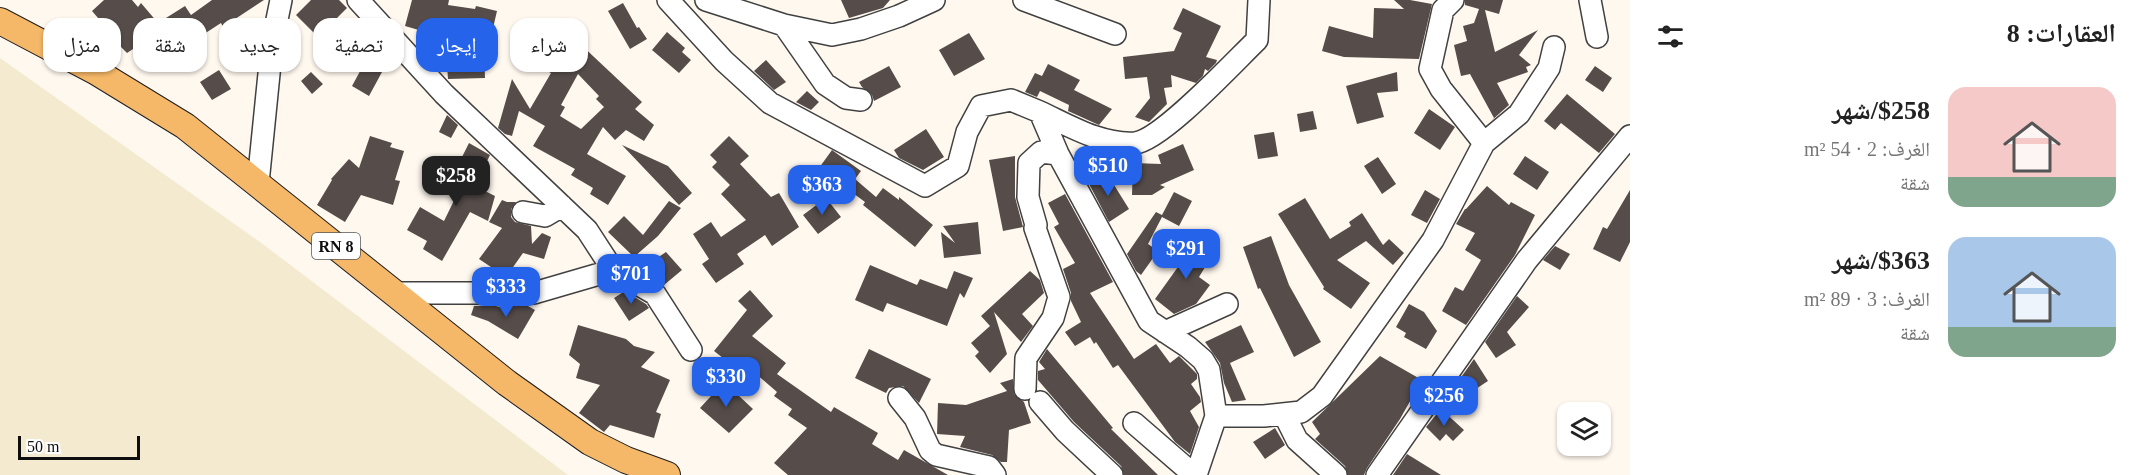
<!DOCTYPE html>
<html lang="ar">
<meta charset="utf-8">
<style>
body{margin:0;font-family:"Times New Roman","Noto Naskh Arabic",serif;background:#f6f6f6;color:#222;direction:rtl;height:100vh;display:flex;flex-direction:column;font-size:22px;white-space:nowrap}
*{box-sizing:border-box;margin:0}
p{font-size:20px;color:#767676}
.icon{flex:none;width:33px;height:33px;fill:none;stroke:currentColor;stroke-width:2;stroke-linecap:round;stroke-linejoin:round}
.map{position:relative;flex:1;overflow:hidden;direction:ltr}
.panel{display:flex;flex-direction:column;background:#fff;width:510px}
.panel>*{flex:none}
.top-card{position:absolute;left:18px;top:18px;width:570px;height:54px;direction:rtl;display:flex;gap:12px}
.buttons{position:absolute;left:1557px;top:402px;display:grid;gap:12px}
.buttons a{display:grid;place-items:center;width:54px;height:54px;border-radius:12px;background:#fff;box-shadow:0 2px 4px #0004;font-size:30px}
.scale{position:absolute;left:18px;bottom:15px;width:122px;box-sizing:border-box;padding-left:6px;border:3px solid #0e0e0e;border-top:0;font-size:16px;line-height:21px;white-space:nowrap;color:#0e0e0e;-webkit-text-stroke:4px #fff;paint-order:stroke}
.price{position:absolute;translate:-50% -51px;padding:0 14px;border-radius:12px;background:#2563eb;color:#fff;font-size:20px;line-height:39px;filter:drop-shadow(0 2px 3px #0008)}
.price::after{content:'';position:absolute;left:50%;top:36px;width:18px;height:14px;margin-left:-9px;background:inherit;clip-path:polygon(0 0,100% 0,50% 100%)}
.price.on{background:#222;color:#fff}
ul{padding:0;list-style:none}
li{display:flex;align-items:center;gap:18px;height:150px;padding:0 24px}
li span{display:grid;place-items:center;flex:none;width:168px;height:120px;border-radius:18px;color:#555}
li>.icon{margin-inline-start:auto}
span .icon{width:72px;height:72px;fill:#fffc;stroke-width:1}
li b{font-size:26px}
h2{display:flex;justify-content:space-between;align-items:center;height:72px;padding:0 24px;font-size:26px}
.chip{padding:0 21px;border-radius:18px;background:#fff;box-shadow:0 2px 4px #0004;font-size:21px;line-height:54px}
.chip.on{background:#2563eb;color:#fff}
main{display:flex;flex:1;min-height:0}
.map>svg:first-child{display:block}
</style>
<main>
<section class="panel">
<h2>العقارات: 8<svg class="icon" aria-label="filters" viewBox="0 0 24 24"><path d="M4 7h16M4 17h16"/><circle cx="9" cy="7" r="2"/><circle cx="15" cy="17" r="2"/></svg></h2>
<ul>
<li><span style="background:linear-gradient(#f6c9c9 75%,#7fa58c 0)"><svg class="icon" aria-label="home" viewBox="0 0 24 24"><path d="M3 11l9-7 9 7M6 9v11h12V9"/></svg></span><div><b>$258/شهر</b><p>الغرف: 2 · 54 m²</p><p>شقة</p></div></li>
<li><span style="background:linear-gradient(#a9c7e8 75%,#7fa58c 0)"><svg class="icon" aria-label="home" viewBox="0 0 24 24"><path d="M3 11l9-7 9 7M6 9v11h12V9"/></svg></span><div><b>$363/شهر</b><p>الغرف: 3 · 89 m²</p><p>شقة</p></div></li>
</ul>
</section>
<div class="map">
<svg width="1630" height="475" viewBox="0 0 1630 475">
<rect width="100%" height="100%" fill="#fff8ef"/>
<path fill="#f4ead0" d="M0,58L260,242L568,475H0Z"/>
<path fill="#564d4a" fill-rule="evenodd" d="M104,0H132L138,7L141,3L158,23L185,6L191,15L212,0H264L223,27L221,23L178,51L167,34L141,54L136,47L127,53L109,35L111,33L92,11Z
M311,0H339L347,8L318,37L296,15Z
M412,0H449L448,5L475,9L476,6L497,11L490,41L488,39L495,51L484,48L485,78L448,79L446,52L465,51L471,27L443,23L439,36L405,26Z
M841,0H890L883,8L849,18Z
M1394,0H1410L1432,4L1419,59L1344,57L1322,51L1329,26L1373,38L1374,8L1404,9Z
M1465,0H1503L1499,14L1485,10L1495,52L1538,30L1519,55L1531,65L1526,67L1528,72L1497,83L1509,105L1491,121L1494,118L1470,74L1461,76L1454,45L1467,41L1463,26L1474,23L1479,9L1465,5Z
M623,3L637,28L639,27L647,39L630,49L608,11Z
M1183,8L1221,26L1206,57L1217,60L1216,63L1208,71L1205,69L1203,76L1196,83L1171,75L1172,87L1164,88L1167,104L1149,122L1135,117L1150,98L1147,77L1125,79L1123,57L1174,51L1182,33L1173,29Z
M543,28L567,41L569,37L577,41L642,102L635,109L654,125L644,141L626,130L615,140L603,127L587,154L626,176L608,205L590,194L593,188L571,175L575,169L533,146L545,126L519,111L512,136L505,134L498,128L512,79L530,109L551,73L519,56L530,35L537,39ZM578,74L599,96L596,99L604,107L581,129L560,116L565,107L561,105Z
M667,32L685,48L682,52L691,60L679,73L652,50Z
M969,33L985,59L954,76L939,50Z
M371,51L388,61L369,96L352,86Z
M766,60L786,82L774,90L754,71Z
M1048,64L1080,80L1074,90L1112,109L1099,125L1068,111L1069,105L1040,91L1037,97L1025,92L1035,73L1042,76Z
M889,66L901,87L874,101L872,95L862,87L859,82Z
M1595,66L1612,78L1603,92L1585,80Z
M219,70L231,89L212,100L200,82Z
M311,72L323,84L312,94L301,81Z
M1397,72L1398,91L1377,93L1384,117L1357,124L1346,86Z
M807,91L819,102L811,110L796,102Z
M1567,94L1615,134L1599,153L1561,123L1555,130L1544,121Z
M1429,109L1455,127L1440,150L1414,133Z
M1313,111L1317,129L1300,132L1297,114Z
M447,115L458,125L451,138L439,132Z
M926,129L944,157L923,170L899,158L894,150Z
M1274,132L1278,156L1258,159L1254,135Z
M370,136L392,143L390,147L404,151L395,180L400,181L393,205L361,195L345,222L317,205L332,180L331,179L349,159L359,168Z
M729,136L749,156L740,164L771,197L779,193L799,227L772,246L765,235L737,254L744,264L716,283L702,264L709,259L693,234L711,222L721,237L746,220L721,194L730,185L712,167L717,162L710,155Z
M469,143L490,155L475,186L495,196L488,221L470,212L442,261L423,249L427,241L407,230L420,207L444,221L467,174L456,169Z
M1183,144L1194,170L1160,185L1165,187L1152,195H1132L1133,163L1161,164L1158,155Z
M622,145L668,166L692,193L679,205Z
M832,150L861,171L855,179L876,197L883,188L899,200V197L933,225L915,247L863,205L865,202L819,168Z
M1015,156V197L1023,227L1003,231L989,160Z
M1525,156L1549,172L1537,190L1513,174Z
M1378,157L1396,184L1382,194L1364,166Z
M1106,172L1129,209L1109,222L1088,182Z
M1487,186L1509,205L1511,202L1535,215L1515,255L1466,325L1442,311L1455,287L1463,291L1481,260L1465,250L1475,233L1456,224L1465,209H1466Z
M1425,190L1440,199L1427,223L1411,215Z
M1630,190V242L1620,262L1593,249L1603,227L1607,229Z
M1174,192L1192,201L1179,226L1162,217L1148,244L1158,251L1141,275L1136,271L1127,254L1156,212L1162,215Z
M1065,194L1113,282L1090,293L1134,359L1156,344L1170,363L1179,356L1197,374V379L1191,384L1200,397L1201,402L1190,411L1199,427L1190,454L1175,442L1118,365L1113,368L1096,342L1094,344L1090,337L1075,346L1065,332L1081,322L1071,301V293L1063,269L1075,263L1054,227L1059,224L1048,203Z
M826,198L841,217L818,234L803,215Z
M1305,198L1330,239L1351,226L1349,222L1362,213L1383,245L1389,239L1404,253L1393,265L1366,241L1337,260L1370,283L1351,309L1323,289L1324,287L1278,214Z
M502,200L507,202H516L511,209V217L515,222L531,226L532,244L542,233L551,237L544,259L523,253L506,277L479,259L502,228L489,222Z
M669,201L681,208L658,236L634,257L608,232L624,216L643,235Z
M978,222L981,254L944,258L941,232L955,243L943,226Z
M1271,236L1289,285L1321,342L1294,357L1260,288L1258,289L1243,247Z
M1189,240L1213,254L1199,277L1210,285L1196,304L1174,314L1155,299L1183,260L1178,258Z
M1555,246L1570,254L1560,270L1543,260Z
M666,252L682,270L664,285L641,269Z
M870,265L917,285L920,279L947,289L954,271L973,278L964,298L960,293L947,326L887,303L883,312L855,300Z
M1030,271L1040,280L1044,293L1022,314L1033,326L1021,342L994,312L1007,354L990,373L975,356L979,352L971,343L990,326L981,316Z
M750,290L773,316L752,336L786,363L777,374L831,412L834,407L878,433L872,444L898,460L904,450L948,475H788L774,463L807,428L788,415L792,409L774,396L777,392L755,373L750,379L714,351L747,310L738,301Z
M625,291L646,304L649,308L629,321L614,298Z
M1517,296L1529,307L1507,332L1516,345L1496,358L1485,342Z
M1409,304L1424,312L1437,331L1426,349L1404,337L1406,333L1396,327Z
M474,306H496L506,309L508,306H528L535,310L518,339L488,321L471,315Z
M578,325L626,339L634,346L655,352L641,367L670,380L656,412L661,414L654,438L610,425L604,432L579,413L600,385L576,378L580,364L569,355Z
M1241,325L1254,352L1230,363L1246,400L1232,402L1224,383L1220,363L1205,342Z
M869,349L931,379L919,403L903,386L889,388L886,393L855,378Z
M1047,349L1113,428L1111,429L1158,475H1124L1121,466L1074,422L1038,380V371L1045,369L1039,362Z
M1380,356L1422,380L1400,419L1367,468L1364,475H1348L1345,466L1315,439L1320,434L1312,422Z
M1474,359L1488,381L1465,396L1457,383Z
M1013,379L1014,394L1024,402L1031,423L1009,430L1007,462H1001L992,455L960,447L965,436L937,434L938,403L966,405L1007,391L1000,383Z
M724,382L753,409L729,433L700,408Z
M1441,409L1464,430L1453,441L1446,434L1440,441L1426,427Z
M1275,428L1285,445L1265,459L1253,442Z
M1407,454L1441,475H1393Z"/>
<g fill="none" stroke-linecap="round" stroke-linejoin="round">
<defs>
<path id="minor" d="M358,0L444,94L587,230L613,270
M668,0L724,61L770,103L925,186L958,166L967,132L981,106L1011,100L1040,112L1058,154L1149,321L1188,347L1203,360L1209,370L1216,416L1196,475
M706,0L784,25L832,35L861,29L899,16L934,0
M1024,0L1115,34
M1453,0L1443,10L1430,69L1441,89L1484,143
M1590,0L1597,37
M784,25L825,84L846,98L861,100
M1040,112C1070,126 1101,145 1135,143C1162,140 1234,62 1257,40L1259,0
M258,183L272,44L281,0
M523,212L545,216L562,206
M394,293H534L613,270L655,294L691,350
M1165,332L1227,304
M1025,389L1026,358L1053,318L1059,297L1035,228L1036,225L1028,197L1029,163L1041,152L1058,154
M899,398L915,418L930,450L936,455L989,467L995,475
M1040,402L1065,431L1112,475
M1284,414L1297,440L1336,475
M1216,416H1264L1301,412L1322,396L1433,240L1484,143L1519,114L1549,68L1554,47
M1134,423L1194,475
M1377,475L1527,260L1630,136"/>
<path id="major" d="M0,21L95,71L185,126L507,383L590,442L626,460L667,475"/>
</defs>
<use href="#minor" stroke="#414141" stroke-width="24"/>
<use href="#major" stroke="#1f1f1f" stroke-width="28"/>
<use href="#minor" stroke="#fff" stroke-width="21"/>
<use href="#major" stroke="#f5b768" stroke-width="26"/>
</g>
<g text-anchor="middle" stroke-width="6" stroke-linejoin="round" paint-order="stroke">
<rect fill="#fff" stroke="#565656" stroke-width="1.5" x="312" y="233" width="48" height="26" rx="4.5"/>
<g font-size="16" font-weight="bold" fill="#0e0e0e">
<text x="336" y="252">RN 8</text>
</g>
</g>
</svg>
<div class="buttons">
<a><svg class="icon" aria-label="layers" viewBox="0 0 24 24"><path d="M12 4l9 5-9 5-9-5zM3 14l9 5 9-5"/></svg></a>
</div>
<div class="scale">50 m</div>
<b class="price" style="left:1108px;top:197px">$510</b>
<b class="price on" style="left:456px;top:207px">$258</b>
<b class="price" style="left:822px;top:216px">$363</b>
<b class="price" style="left:1186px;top:280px">$291</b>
<b class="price" style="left:631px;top:305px">$701</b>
<b class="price" style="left:506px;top:318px">$333</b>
<b class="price" style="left:726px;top:408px">$330</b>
<b class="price" style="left:1444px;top:427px">$256</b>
<div class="top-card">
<a class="chip">شراء</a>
<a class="chip on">إيجار</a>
<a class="chip">تصفية</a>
<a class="chip">جديد</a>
<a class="chip">شقة</a>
<a class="chip">منزل</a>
</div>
</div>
</main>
